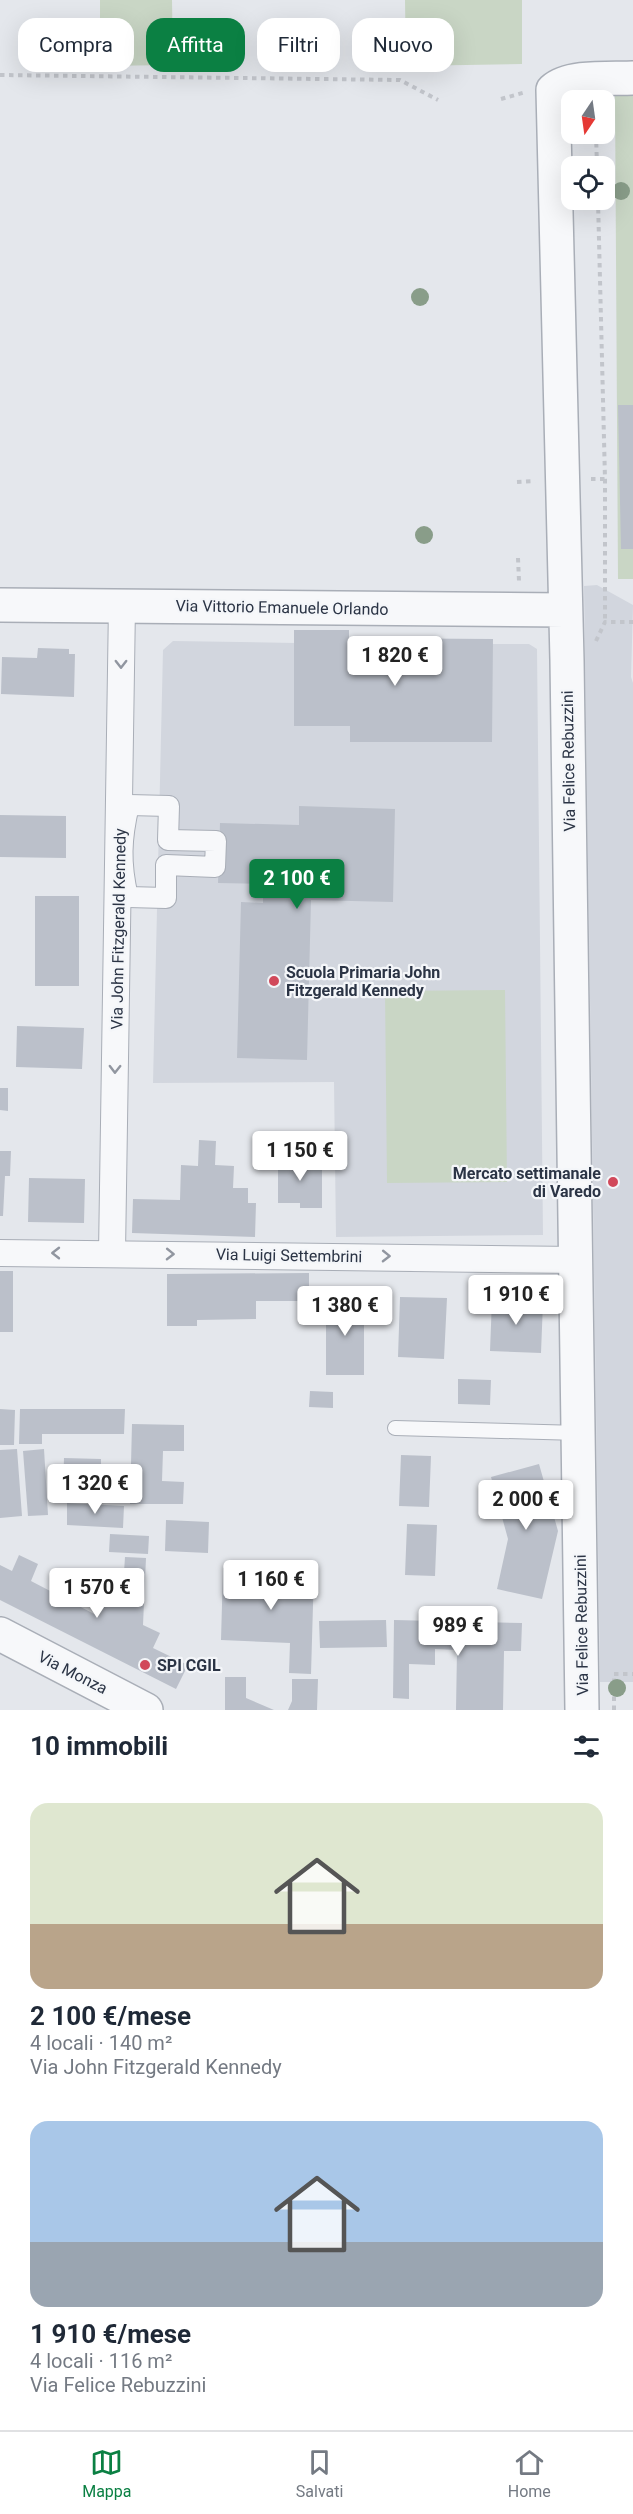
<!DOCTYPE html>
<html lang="it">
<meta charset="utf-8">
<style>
body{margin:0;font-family:Roboto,sans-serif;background:#f6f6f7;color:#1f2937;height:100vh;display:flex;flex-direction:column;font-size:22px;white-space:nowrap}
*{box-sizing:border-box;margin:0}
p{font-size:20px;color:#747a83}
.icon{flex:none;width:33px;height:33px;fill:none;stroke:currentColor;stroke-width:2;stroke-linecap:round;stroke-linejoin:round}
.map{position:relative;height:1710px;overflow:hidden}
.details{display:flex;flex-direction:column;background:#fff;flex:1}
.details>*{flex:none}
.top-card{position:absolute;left:18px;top:18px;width:597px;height:54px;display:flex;gap:12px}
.needle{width:39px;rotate:193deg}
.fabs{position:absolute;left:561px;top:90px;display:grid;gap:12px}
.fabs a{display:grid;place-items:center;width:54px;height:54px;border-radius:12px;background:#fff;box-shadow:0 6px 24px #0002;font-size:30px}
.price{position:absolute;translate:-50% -51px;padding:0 14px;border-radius:6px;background:#fff;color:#222;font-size:20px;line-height:39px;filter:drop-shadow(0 2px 3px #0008)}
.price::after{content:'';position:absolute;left:50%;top:36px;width:18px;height:14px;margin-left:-9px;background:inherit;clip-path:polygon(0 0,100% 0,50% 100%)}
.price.current{background:#0b8043;color:#fff}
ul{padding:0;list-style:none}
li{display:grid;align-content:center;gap:12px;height:318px;padding:0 30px}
li span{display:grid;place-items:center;height:186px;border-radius:18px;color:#555}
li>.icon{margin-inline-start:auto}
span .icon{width:108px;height:108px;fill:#fffc;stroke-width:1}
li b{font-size:26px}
h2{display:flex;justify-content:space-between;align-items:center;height:72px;padding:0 30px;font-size:26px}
.tag{padding:0 21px;border-radius:18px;background:#fff;box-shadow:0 6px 24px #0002;font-size:21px;line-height:54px}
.tag.current{background:#0b8043;color:#fff}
.tab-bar{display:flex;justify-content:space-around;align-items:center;height:84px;border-top:2px solid #e0e1e3;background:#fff;font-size:16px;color:#747a83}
.tab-bar a{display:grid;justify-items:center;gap:3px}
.tab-bar .current{color:#0b8043}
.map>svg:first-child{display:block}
</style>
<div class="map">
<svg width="633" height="1710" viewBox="0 0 633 1710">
<rect width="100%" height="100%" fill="#e4e7ec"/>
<path fill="#d2d6de" d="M597,585L633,605L631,677L633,683V1682H600L584,586Z
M173,641L295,643L350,726L351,742H492V644H529L537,649L543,1235L336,1237L334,1082L153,1083L163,650Z"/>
<path fill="#c9d6c5" d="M100,0H172L173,65L100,66Z
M405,0H522V64L406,66Z
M633,95V579H618L615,96Z
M505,990L507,1182L387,1183L385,991Z"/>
<path fill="#bbc0ca" d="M618,405H633V549H621Z
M294,630H349V638L493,639L492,742H350V726H294Z
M38,648L69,649V654H75L74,697L1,694L2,657L37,658Z
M299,806L395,809L393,902L311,900L307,1060L237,1058L241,902L263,903V884L218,883L220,823L299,825Z
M0,815L66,816V858L0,857Z
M35,896H79V986H35Z
M17,1026L84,1028L82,1069L16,1067Z
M0,1088H8V1111L0,1110Z
M199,1140L216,1141L215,1165L234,1166L233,1188H248V1203H256L255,1237L132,1233L133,1199L180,1200L181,1165L198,1166Z
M0,1151H11L10,1176H5L3,1216H0Z
M278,1157L322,1158V1208H300V1203H278Z
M29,1178L85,1179L84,1223L28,1222Z
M0,1271H13V1332H0Z
M309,1273V1301H256V1319L197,1320V1326H167V1274Z
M400,1297L447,1298L444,1359L398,1357Z
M326,1299H364V1375H326Z
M492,1299L543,1302L541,1353L490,1351Z
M458,1379L491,1380L490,1405L458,1404Z
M310,1391L333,1392V1408L309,1407Z
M0,1409L15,1410L14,1445H0Z
M20,1409H125L124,1434H42V1444H19Z
M132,1424L184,1425V1451H163L162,1481L184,1482L183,1504H130Z
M17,1449L22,1516L0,1518V1450Z
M44,1449L48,1515L28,1516L23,1451Z
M401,1455L431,1456L429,1507L399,1506Z
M64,1458L101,1459V1491L63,1490Z
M539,1464L558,1531L542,1599L497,1589L508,1539L491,1477Z
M67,1503L124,1506L123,1528L67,1525Z
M166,1520L209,1522L208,1553L165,1551Z
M407,1524L437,1525L435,1576L405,1575Z
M110,1534L149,1536L148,1554L109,1552Z
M19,1555L38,1564L31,1581L98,1616L103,1598L122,1602L125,1557L146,1558L143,1625L160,1633L153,1648L188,1665L176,1689L0,1600V1565L12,1571Z
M223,1568L314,1571L311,1674L289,1673L290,1643L221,1640Z
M386,1620L387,1647L320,1648L319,1621Z
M394,1620L522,1623L521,1651H504L503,1710H456L457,1650L435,1649V1665L409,1664V1699L393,1698Z
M225,1677H246V1698L274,1710H225Z
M292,1679H318L317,1710H288L292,1701Z"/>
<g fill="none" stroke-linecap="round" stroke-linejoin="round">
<defs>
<path id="service" d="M395,1428L579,1433"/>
<path id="pedestrian" d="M129,805L169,806L168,840L216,841L215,867L166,865V898L128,897C120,863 121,839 129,805Z"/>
<path id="minor" d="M0,1253L577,1260
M112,1253L122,605"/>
<path id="tertiary" d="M0,605L565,610
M0,1634L146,1710
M582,1710L567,660L553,90C569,75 611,79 633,78"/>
</defs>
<use href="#service" stroke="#a9aeb7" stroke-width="16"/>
<use href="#pedestrian" stroke="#a9aeb7" stroke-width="22"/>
<use href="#minor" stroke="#a9aeb7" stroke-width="28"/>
<use href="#tertiary" stroke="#a9aeb7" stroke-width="36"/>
<path stroke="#c2c5cb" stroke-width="4" stroke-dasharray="4.5 4.5" stroke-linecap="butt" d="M0,75L400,80L438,100
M501,99L526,92
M596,134L597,166
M598,200L605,479V622
M591,479H605
M517,482L535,481
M518,558L519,581
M596,641L605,622H633
M614,1710V1674H633"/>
<use href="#service" stroke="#f7f8fa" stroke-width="14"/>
<use href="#pedestrian" stroke="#f7f8fa" stroke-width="20"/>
<use href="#minor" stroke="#f7f8fa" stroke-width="26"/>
<use href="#tertiary" stroke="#f7f8fa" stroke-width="33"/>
</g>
<g fill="#899d89">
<circle cx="621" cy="191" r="9"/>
<circle cx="420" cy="297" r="9"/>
<circle cx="424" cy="535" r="9"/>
<circle cx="617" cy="1688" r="9"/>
</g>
<defs><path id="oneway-chevron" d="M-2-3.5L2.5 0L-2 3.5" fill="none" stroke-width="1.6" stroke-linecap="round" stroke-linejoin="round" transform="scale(1.5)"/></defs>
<g stroke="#9196a0">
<use href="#oneway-chevron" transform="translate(121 664) rotate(90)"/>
<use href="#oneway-chevron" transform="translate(115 1069) rotate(91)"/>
<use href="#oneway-chevron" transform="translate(56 1253) rotate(-180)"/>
<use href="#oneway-chevron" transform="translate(170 1254) rotate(1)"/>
<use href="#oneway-chevron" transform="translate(386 1256) rotate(1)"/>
</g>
<g fill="#d1495b" stroke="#f4f6f9" stroke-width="2">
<circle cx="274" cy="981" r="6"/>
<circle cx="613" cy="1182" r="6"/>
<circle cx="145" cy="1665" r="6"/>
</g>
<g text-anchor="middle" stroke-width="4.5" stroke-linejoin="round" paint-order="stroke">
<g font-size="16" fill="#2b3445" stroke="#f4f6f9">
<text transform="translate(282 607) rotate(1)" y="6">Via Vittorio Emanuele Orlando</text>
<text transform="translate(568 761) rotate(-91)" y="6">Via Felice Rebuzzini</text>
<text transform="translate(118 929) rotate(-89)" y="6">Via John Fitzgerald Kennedy</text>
<text transform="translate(289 1255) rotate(1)" y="6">Via Luigi Settembrini</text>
<text transform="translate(581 1625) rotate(-91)" y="6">Via Felice Rebuzzini</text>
<text transform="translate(73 1672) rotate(27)" y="6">Via Monza</text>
</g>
<g font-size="16" font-weight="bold" fill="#2b3445" stroke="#f4f6f9" text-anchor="start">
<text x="286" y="978">Scuola Primaria John<tspan x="286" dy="18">Fitzgerald Kennedy</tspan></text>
<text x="601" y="1179" text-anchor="end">Mercato settimanale<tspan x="601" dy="18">di Varedo</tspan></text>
<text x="157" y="1671">SPI CGIL</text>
</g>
</g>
</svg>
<div class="fabs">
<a><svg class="needle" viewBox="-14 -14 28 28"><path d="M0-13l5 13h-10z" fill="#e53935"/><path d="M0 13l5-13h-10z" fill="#747a83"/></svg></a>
<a><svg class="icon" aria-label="locate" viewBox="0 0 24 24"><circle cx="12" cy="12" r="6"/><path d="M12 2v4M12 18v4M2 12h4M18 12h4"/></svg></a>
</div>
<b class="price" style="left:395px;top:687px">1 820 €</b>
<b class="price current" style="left:297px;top:910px">2 100 €</b>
<b class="price" style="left:300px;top:1182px">1 150 €</b>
<b class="price" style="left:516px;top:1326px">1 910 €</b>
<b class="price" style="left:345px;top:1337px">1 380 €</b>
<b class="price" style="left:95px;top:1515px">1 320 €</b>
<b class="price" style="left:526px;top:1531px">2 000 €</b>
<b class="price" style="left:271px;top:1611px">1 160 €</b>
<b class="price" style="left:97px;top:1619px">1 570 €</b>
<b class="price" style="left:458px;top:1657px">989 €</b>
<div class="top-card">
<a class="tag">Compra</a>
<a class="tag current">Affitta</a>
<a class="tag">Filtri</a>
<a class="tag">Nuovo</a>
</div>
</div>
<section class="details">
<h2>10 immobili<svg class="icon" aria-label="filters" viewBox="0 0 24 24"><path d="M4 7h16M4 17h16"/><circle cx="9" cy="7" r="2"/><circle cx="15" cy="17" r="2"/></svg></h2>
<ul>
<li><span style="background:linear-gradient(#dfe7d0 65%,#b9a48a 0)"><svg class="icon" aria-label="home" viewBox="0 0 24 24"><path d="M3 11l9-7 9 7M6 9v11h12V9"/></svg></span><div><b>2 100 €/mese</b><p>4 locali · 140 m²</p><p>Via John Fitzgerald Kennedy</p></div></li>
<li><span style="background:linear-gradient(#a9c7e8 65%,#9aa5b1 0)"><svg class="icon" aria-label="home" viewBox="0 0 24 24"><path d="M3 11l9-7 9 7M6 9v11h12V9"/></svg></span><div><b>1 910 €/mese</b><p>4 locali · 116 m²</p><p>Via Felice Rebuzzini</p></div></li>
</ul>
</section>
<nav class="tab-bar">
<a class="current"><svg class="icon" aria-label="map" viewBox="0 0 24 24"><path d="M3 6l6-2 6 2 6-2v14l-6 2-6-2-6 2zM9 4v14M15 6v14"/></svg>Mappa</a>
<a><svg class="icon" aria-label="saved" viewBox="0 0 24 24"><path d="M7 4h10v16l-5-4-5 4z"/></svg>Salvati</a>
<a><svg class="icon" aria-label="home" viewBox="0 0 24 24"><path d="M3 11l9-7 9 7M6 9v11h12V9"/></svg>Home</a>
</nav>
